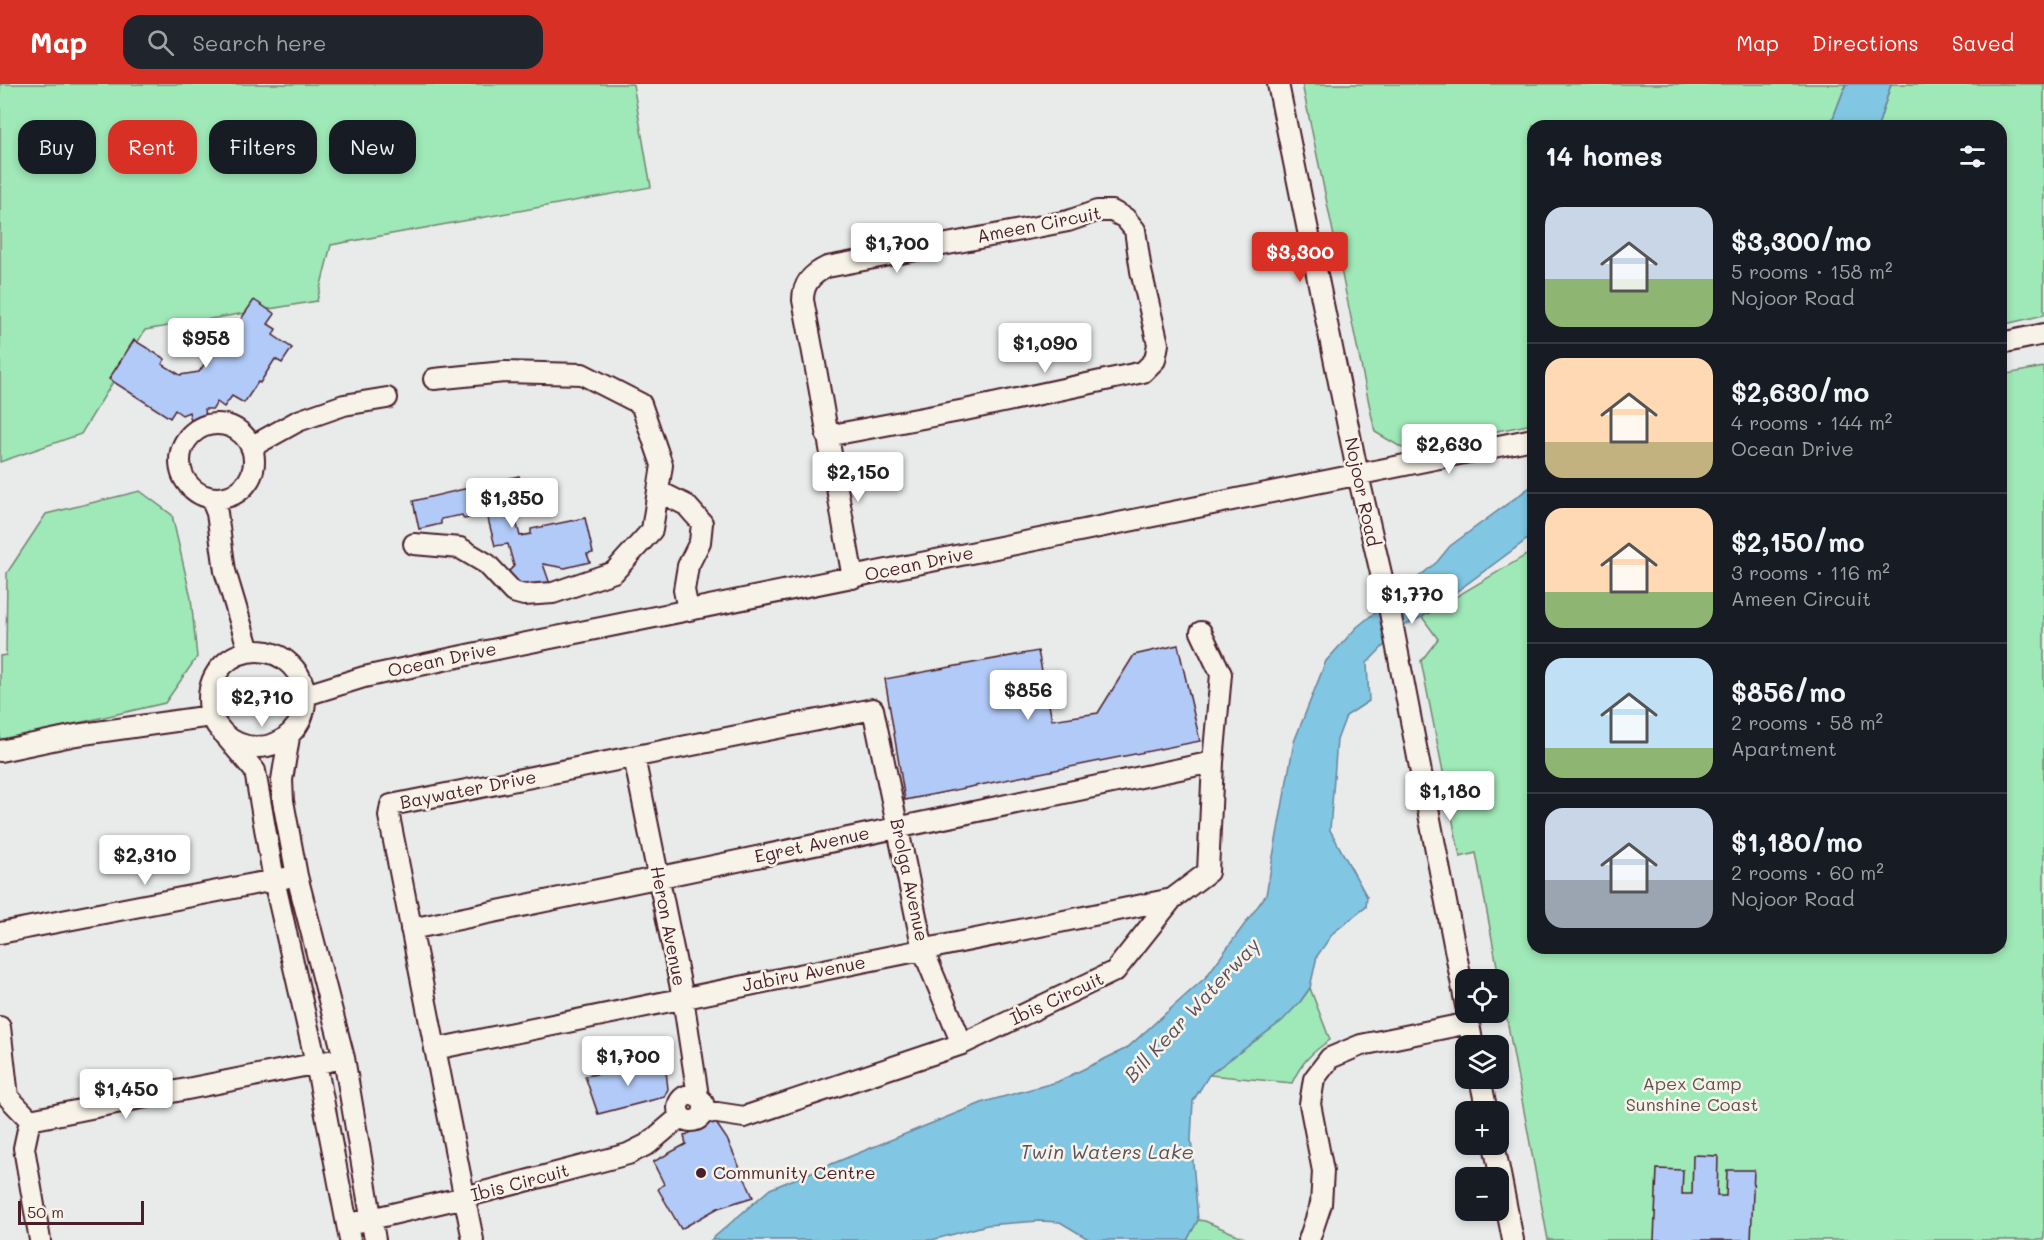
<!DOCTYPE html>
<meta charset="utf-8">
<style>
body{margin:0;font-family:Mali,sans-serif;background:#20242c;color:#f1f3f6;height:100vh;display:flex;flex-direction:column;font-size:22px;white-space:nowrap}
*{box-sizing:border-box;margin:0}
p{font-size:20px;color:#9ea1a6}
.icon{flex:none;width:33px;height:33px;fill:none;stroke:currentColor;stroke-width:2;stroke-linecap:round;stroke-linejoin:round}
.map{position:relative;flex:1;overflow:hidden}
.drawer{position:absolute;left:1527px;top:36px;width:480px;height:834px;display:flex;flex-direction:column;background:#171b24;border-radius:18px;box-shadow:0 3px 9px #0003}
.drawer>*{flex:none}
.top-card{position:absolute;left:18px;top:36px;width:570px;height:54px;display:flex;gap:12px}
.buttons{position:absolute;left:1455px;top:885px;display:grid;gap:12px}
.buttons a{display:grid;place-items:center;width:54px;height:54px;border-radius:12px;background:#171b24;box-shadow:0 3px 9px #0003;font-size:30px}
.scale{position:absolute;left:18px;bottom:15px;width:126px;box-sizing:border-box;padding-left:6px;border:3px solid #4a1f2b;border-top:0;font-size:16px;line-height:21px;white-space:nowrap;color:#4a1f2b;-webkit-text-stroke:4px #f7f3e8;paint-order:stroke}
.price{position:absolute;translate:-50% -51px;padding:0 14px;border-radius:6px;background:#fff;color:#222;font-size:20px;line-height:39px;filter:drop-shadow(0 2px 3px #0008)}
.price::after{content:'';position:absolute;left:50%;top:36px;width:18px;height:14px;margin-left:-9px;background:inherit;clip-path:polygon(0 0,100% 0,50% 100%)}
.price.selected{background:#d93025;color:#fff}
ul{padding:0;list-style:none}
li{display:flex;align-items:center;gap:18px;height:150px;padding:0 18px}
li+li{border-top:2px solid #363941}
li span{display:grid;place-items:center;flex:none;width:168px;height:120px;border-radius:18px;color:#555}
li>.icon{margin-inline-start:auto}
span .icon{width:72px;height:72px;fill:#fffc;stroke-width:1}
li b{font-size:26px}
h2{display:flex;justify-content:space-between;align-items:center;height:72px;padding:0 18px;font-size:26px}
.chip{padding:0 21px;border-radius:18px;background:#171b24;box-shadow:0 3px 9px #0003;font-size:21px;line-height:54px}
.chip.selected{background:#d93025;color:#fff}
header{display:flex;align-items:center;gap:36px;box-sizing:border-box;height:84px;padding:0 30px;background:#d93025;color:#fff}
header strong{font-size:28px}
nav{display:flex;gap:33px;margin-inline-start:auto;font-size:21px}
.search{width:420px;height:54px;background:#20242c;display:flex;align-items:center;gap:15px;box-sizing:border-box;padding:0 21px;border-radius:18px;color:#9ea1a6;font-size:22px}
.map>svg:first-child{display:block}
</style>
<header>
<strong>Map</strong>
<div class="search"><svg class="icon" aria-label="search" viewBox="0 0 24 24"><circle cx="10" cy="10" r="6"/><path d="M15 15l6 6"/></svg>Search here</div>
<nav><a>Map</a><a>Directions</a><a>Saved</a></nav>
</header>
<div class="map">
<svg width="2044" height="1156" viewBox="0 0 2044 1156">
<rect width="100%" height="100%" fill="#e9ebeb"/>
<filter id="ink" filterUnits="userSpaceOnUse"><feTurbulence type="fractalNoise" baseFrequency=".0167" numOctaves="2"/><feDisplacementMap in="SourceGraphic" scale="12" xChannelSelector="R" yChannelSelector="G"/><feConvolveMatrix kernelMatrix="1 2 1 2 8 2 1 2 1" color-interpolation-filters="sRGB"/></filter>
<g filter="url(#ink)">
<path fill="#9fe8b7" stroke="#748471" stroke-width="1.5" d="M0,0H633L651,103L331,161L317,217L145,246L81,350L0,378Z
M1302,0H1846L1830,42H1533V340L1404,365L1375,348Z
M1891,0H2044V231L2001,241V42H1878Z
M2044,283V1156H1548L1476,769L1460,773L1421,577L1438,555L1422,533L1533,467V864H2001V291Z
M140,407L172,431L191,514L197,573L165,619L0,657V572L6,571L7,489L46,430Z
M1310,904L1330,956C1312,968 1301,979 1292,999L1209,991L1300,918Z
M1198,1136L1205,1137L1249,1156H1187Z"/>
<path fill="#81c6e2" stroke="#6b8399" stroke-width="1.5" d="M1846,0H1891L1878,42H1830Z
M1533,401V451L1422,533L1403,542L1367,579L1369,617L1346,632L1337,656L1330,746L1367,813L1366,823L1333,849L1317,872L1310,904L1300,918L1282,937L1209,991L1193,1017L1191,1055L1198,1136L1187,1156H1090L1060,1138L1039,1137L987,1141L932,1156H711L770,1105L984,1018L1057,998L1127,964L1206,893L1266,811L1294,658L1326,577L1357,543L1437,478L1450,462Z"/>
<path fill="#b2caf8" stroke="#4a1f2b" stroke-width="1.5" d="M254,216L275,230L268,240L276,245L273,251L292,264L282,279L275,275L260,299L258,298L244,319L232,312L224,323L217,318L213,325H205L206,333L191,337L189,328L182,331L175,326L170,334L109,295L134,256L165,275L162,280L180,291L199,288L211,270L207,267L226,238L235,244Z
M519,392L528,430L515,433L520,452L531,450V445L585,434L593,469L587,470L590,478L565,484L543,480L550,500L518,504L504,492L514,482L508,460L495,462L487,431L464,435L462,431L441,435V440L419,445L413,417Z
M1178,561L1200,657L905,716L885,595L1038,567L1052,636L1098,629L1134,571Z
M665,978L668,1005L664,1013L598,1030L585,992Z
M714,1036L727,1055L753,1113L718,1124L681,1145L658,1105L664,1100L653,1078L686,1060L684,1052Z
M1693,1071L1718,1072L1717,1112H1726L1727,1086H1754L1751,1156H1654L1657,1085L1683,1086L1682,1110H1692Z"/>
<g fill="none" stroke-linecap="round" stroke-linejoin="round">
<defs>
<path id="minor" d="M1278,0L1358,391L1390,528L1466,922
M2001,259L2044,250
M180 377a37 37 0 1 1 74 0a37 37 0 1 1-74 0Z
M827,352L965,326L1143,288L1155,276L1158,260L1141,187L1135,146L1125,134L1112,127H1097L1068,137L827,183C812,190 803,199 803,216C821,308 836,401 853,494
M251,363L298,337L344,321L387,314
M658,407L686,421L702,439L700,458L688,482L684,506L688,526
M211,414L217,429L225,487L249,567
M414,460L460,464L487,480L513,508L524,511L553,509L614,488L652,446L662,381L641,320L582,290L504,288L434,295
M209 615a48 48 0 1 1 96 0a48 48 0 1 1-96 0Z
M306,611L364,593L472,570L1533,355
M289,653L282,696L283,717L297,792L344,974L375,1156
M228,655L255,687L274,796L316,979L350,1156
M0,667L76,651L211,632
M634,673L683,914L698,1012
M411,845L1213,678
M0,849L285,794
M1467,929L1473,962
M0,943L8,1013L30,1036L344,974
M435,965L1172,815
M1480,994L1487,1028
M678 1024a13 13 0 1 1 26 0a13 13 0 1 1-26 0Z
M704,1027L744,1033L962,960L1115,887L1172,815L1208,788L1213,678L1221,590L1201,548
M30,1036L24,1064L40,1156
M1494,1060L1513,1156
M358,1138L465,1113L628,1070L648,1060L681,1032
M473,1156L389,732L391,721L873,625L923,866L962,960
M1309,1156L1321,1120L1323,1087L1310,1020L1314,995L1330,974L1361,961L1469,939"/>
</defs>
<use href="#minor" stroke="#4a1f2b" stroke-width="24"/>
<use href="#minor" stroke="#f7f3e8" stroke-width="20"/>
</g>
</g>
<circle fill="#4a1f2b" stroke="#f7f3e8" stroke-width="2" cx="701" cy="1089" r="6"/>
<g text-anchor="middle" stroke-width="5" stroke-linejoin="round" paint-order="stroke">
<g font-size="18" fill="#4a1f2b" stroke="#f7f3e8">
<text transform="translate(1039 141) rotate(-11)" y="6">Ameen Circuit</text>
<text transform="translate(1362 408) rotate(78)" y="6">Nojoor Road</text>
<text transform="translate(919 480) rotate(-12)" y="6">Ocean Drive</text>
<text transform="translate(442 576) rotate(-12)" y="6">Ocean Drive</text>
<text transform="translate(468 706) rotate(-11)" y="6">Baywater Drive</text>
<text transform="translate(812 761) rotate(-12)" y="6">Egret Avenue</text>
<text transform="translate(909 796) rotate(78)" y="6">Brolga Avenue</text>
<text transform="translate(668 842) rotate(79)" y="6">Heron Avenue</text>
<text transform="translate(804 890) rotate(-11)" y="6">Jabiru Avenue</text>
<text transform="translate(1057 915) rotate(-25)" y="6">Ibis Circuit</text>
<text transform="translate(520 1099) rotate(-15)" y="6">Ibis Circuit</text>
</g>
<g font-size="18" fill="#5f514e" stroke="#f7f3e8">
<text x="1692" y="1006">Apex Camp<tspan x="1692" dy="21">Sunshine Coast</tspan></text>
</g>
<g font-size="18" fill="#4a1f2b" stroke="#f7f3e8" text-anchor="start">
<text x="713" y="1095">Community Centre</text>
</g>
<g font-size="20" font-style="italic" fill="#5a5162" stroke="#f7f3e8">
<text transform="translate(1192 926) rotate(-47)" y="7">Bill Kear Waterway</text>
<text x="1107" y="1075">Twin Waters Lake</text>
</g>
</g>
</svg>
<div class="buttons">
<a><svg class="icon" aria-label="locate" viewBox="0 0 24 24"><circle cx="12" cy="12" r="6"/><path d="M12 2v4M12 18v4M2 12h4M18 12h4"/></svg></a>
<a><svg class="icon" aria-label="layers" viewBox="0 0 24 24"><path d="M12 4l9 5-9 5-9-5zM3 14l9 5 9-5"/></svg></a>
<a>+</a>
<a>−</a>
</div>
<div class="scale">50 m</div>
<b class="price" style="left:897px;top:190px">$1,700</b>
<b class="price selected" style="left:1300px;top:199px">$3,300</b>
<b class="price" style="left:206px;top:285px">$958</b>
<b class="price" style="left:1045px;top:290px">$1,090</b>
<b class="price" style="left:1449px;top:391px">$2,630</b>
<b class="price" style="left:858px;top:419px">$2,150</b>
<b class="price" style="left:512px;top:445px">$1,350</b>
<b class="price" style="left:1412px;top:541px">$1,770</b>
<b class="price" style="left:1028px;top:637px">$856</b>
<b class="price" style="left:262px;top:644px">$2,710</b>
<b class="price" style="left:1450px;top:738px">$1,180</b>
<b class="price" style="left:145px;top:802px">$2,310</b>
<b class="price" style="left:628px;top:1003px">$1,700</b>
<b class="price" style="left:126px;top:1036px">$1,450</b>
<div class="top-card">
<a class="chip">Buy</a>
<a class="chip selected">Rent</a>
<a class="chip">Filters</a>
<a class="chip">New</a>
</div>
<section class="drawer">
<h2>14 homes<svg class="icon" aria-label="filters" viewBox="0 0 24 24"><path d="M4 7h16M4 17h16"/><circle cx="9" cy="7" r="2"/><circle cx="15" cy="17" r="2"/></svg></h2>
<ul>
<li><span style="background:linear-gradient(#c9d6e8 60%,#8fb573 0)"><svg class="icon" aria-label="home" viewBox="0 0 24 24"><path d="M3 11l9-7 9 7M6 9v11h12V9"/></svg></span><div><b>$3,300/mo</b><p>5 rooms · 158 m²</p><p>Nojoor Road</p></div></li>
<li><span style="background:linear-gradient(#ffd9b3 70%,#c2b280 0)"><svg class="icon" aria-label="home" viewBox="0 0 24 24"><path d="M3 11l9-7 9 7M6 9v11h12V9"/></svg></span><div><b>$2,630/mo</b><p>4 rooms · 144 m²</p><p>Ocean Drive</p></div></li>
<li><span style="background:linear-gradient(#ffd9b3 70%,#8fb573 0)"><svg class="icon" aria-label="home" viewBox="0 0 24 24"><path d="M3 11l9-7 9 7M6 9v11h12V9"/></svg></span><div><b>$2,150/mo</b><p>3 rooms · 116 m²</p><p>Ameen Circuit</p></div></li>
<li><span style="background:linear-gradient(#bfe0f5 75%,#8fb573 0)"><svg class="icon" aria-label="home" viewBox="0 0 24 24"><path d="M3 11l9-7 9 7M6 9v11h12V9"/></svg></span><div><b>$856/mo</b><p>2 rooms · 58 m²</p><p>Apartment</p></div></li>
<li><span style="background:linear-gradient(#c9d6e8 60%,#9aa5b1 0)"><svg class="icon" aria-label="home" viewBox="0 0 24 24"><path d="M3 11l9-7 9 7M6 9v11h12V9"/></svg></span><div><b>$1,180/mo</b><p>2 rooms · 60 m²</p><p>Nojoor Road</p></div></li>
</ul>
</section>
</div>
